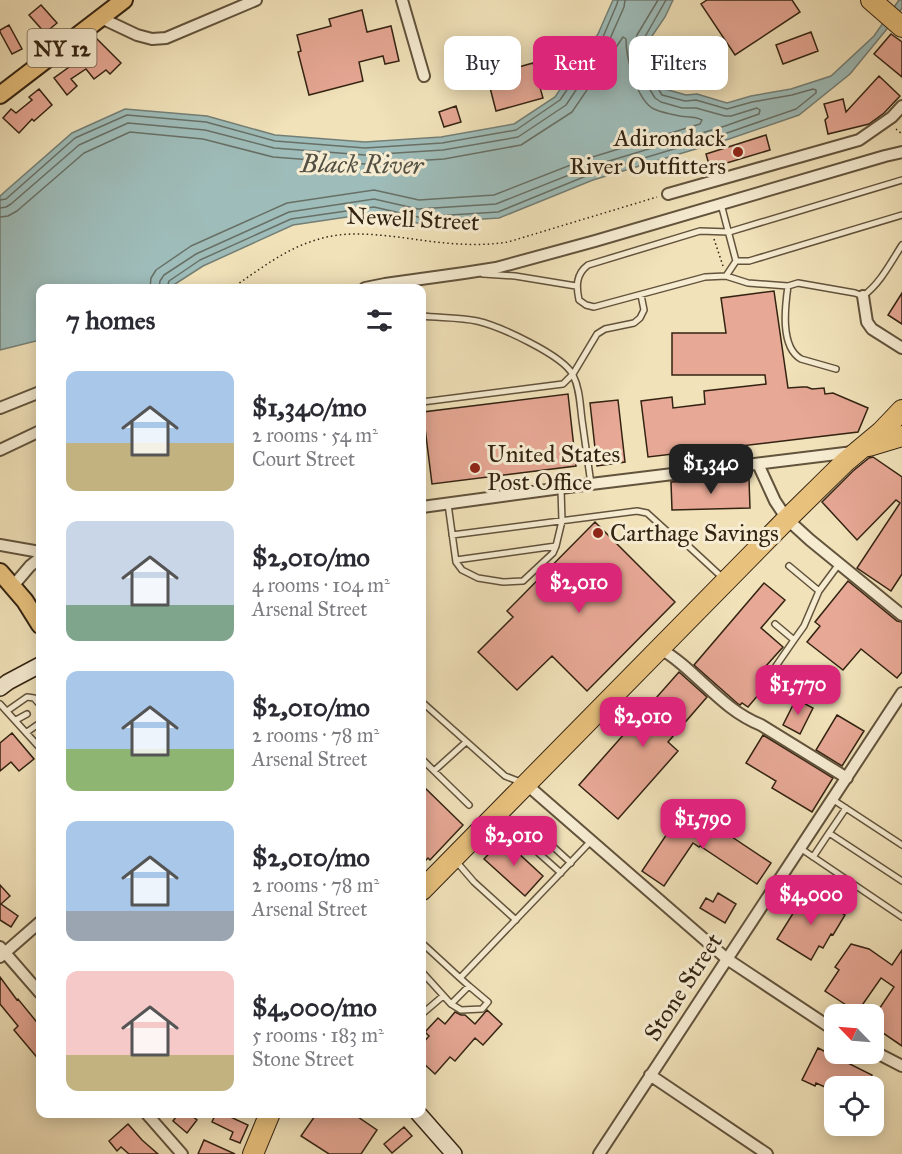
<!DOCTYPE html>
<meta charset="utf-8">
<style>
body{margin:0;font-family:"IM FELL Great Primer",serif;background:#f2f2f3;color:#2b2b33;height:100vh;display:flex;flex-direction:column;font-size:22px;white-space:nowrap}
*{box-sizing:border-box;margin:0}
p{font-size:20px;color:#7c7c81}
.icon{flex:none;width:33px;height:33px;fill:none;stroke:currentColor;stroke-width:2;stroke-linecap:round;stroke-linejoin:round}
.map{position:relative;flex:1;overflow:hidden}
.drawer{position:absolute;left:36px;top:284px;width:390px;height:834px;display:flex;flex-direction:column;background:#fff;border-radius:12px;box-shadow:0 3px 15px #0003}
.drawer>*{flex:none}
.banner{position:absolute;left:444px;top:36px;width:368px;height:54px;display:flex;gap:12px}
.needle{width:39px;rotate:295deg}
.fabs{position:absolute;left:824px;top:1004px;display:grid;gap:12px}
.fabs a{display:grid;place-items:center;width:60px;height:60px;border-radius:12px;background:#fff;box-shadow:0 3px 15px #0003;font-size:30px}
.price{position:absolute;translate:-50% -51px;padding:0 14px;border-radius:12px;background:#db2777;color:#fff;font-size:20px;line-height:39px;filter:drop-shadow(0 2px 3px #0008)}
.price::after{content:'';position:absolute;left:50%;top:36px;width:18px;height:14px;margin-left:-9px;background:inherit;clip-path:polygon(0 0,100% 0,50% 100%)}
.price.active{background:#222;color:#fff}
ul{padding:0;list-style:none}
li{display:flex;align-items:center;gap:18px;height:150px;padding:0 30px}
li span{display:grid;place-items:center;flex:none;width:168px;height:120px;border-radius:12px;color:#555}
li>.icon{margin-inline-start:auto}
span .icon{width:72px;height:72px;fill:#fffc;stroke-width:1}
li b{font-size:26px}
h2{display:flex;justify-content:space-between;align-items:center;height:72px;padding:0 30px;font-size:26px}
.chip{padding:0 21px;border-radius:12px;background:#fff;box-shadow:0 3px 15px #0003;font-size:21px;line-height:54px}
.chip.active{background:#db2777;color:#fff}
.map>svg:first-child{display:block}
</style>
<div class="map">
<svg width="902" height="1154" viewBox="0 0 902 1154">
<rect width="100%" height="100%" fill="#f1e2ba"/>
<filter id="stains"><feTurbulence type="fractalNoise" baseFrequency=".00333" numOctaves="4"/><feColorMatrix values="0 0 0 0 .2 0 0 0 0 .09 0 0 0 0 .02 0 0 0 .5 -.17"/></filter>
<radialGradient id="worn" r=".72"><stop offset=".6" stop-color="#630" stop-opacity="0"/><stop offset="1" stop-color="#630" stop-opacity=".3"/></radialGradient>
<path fill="#9ebcb9" stroke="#737f76" stroke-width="1.5" d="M613,0H673L665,17L648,42L654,70L665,89L686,95L697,94L727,103L751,96L791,89L831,76L874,36L899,0H902V8L895,19L850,74L799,115L729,139L593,180L499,218L417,223L374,213L293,225L203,266L169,288H40V340L0,350V196L72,133L125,109L207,116L275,135L365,142L441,137L514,124L555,97L598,34Z"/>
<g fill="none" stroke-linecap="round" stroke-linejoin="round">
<path stroke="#687066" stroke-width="1.5" d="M0,200L6,199L75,138L127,115L206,122L275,141L365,148L442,143L516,130L560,100L603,37L617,4L618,0
M0,208L6,207L11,204L79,145L128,123L205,130L274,148L365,155L443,150L518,137L566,105L609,41L624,7L625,0
M0,217L8,216L17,211L84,153L130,132L203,139L273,157L365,164L444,159L521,145L572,112L623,37L626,39C626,58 636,97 652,108C659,112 667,113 675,115C684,118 694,115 702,120L700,124L586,159L494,195L419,200L374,190L287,203L191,246L156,270L151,278L150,288
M159,288L160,281L164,275L196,254L289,212L374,199L418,209L496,204L589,167L725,126L759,114L760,110L757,108L731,116H725L696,108H682L661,102L655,98L641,75L635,42L637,35L658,0
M167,288L169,281L200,260L291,219L374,207L418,217L498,212L591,174L727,133L796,109L816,93V90L813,89L792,95L752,102L727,109L696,100L685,101L662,95L648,72L642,42L666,0"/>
</g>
<path fill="#e7a895" stroke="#332312" stroke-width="1.5" d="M707,0H792L800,12L735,55L701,4Z
M41,5L57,23L45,33L29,15Z
M362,10L367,32L391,26L399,61L385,64L383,56L359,62L363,81L309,95L298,52L301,51L297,35L331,26L329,19Z
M9,25L22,49L12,54L0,32V30Z
M811,32L818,51L783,64L776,45Z
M891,34L902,42V77L874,54Z
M94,36L121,63L110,74L106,70L94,79L86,69L71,79L77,86L67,95L54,78L90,52L83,45Z
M533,63L543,98L496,111L487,76Z
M879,76L900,96L884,113L869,124L828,134L825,120L828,117L824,104L843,99L846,112Z
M39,89L52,105L34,121L32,119L19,133L3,118L11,109L16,113L32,100L29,97Z
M456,106L461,122L444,127L439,112Z
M766,135L770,150L710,168L706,154Z
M774,291L788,388L802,387H807L812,389L824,388L825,394L833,393L868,408L858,432L648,457L641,401L672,397L673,408L705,404L704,391L766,384L765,375H672V333H726L721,298Z
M902,293V324L888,315Z
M568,394L576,466L432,484L423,412Z
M618,400L625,462L597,466L590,403Z
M873,457L902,477V574L891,591L857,568L900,503L896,500L857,540L822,502L853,471L869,458Z
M749,479L750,508L672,510L671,482Z
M595,522L675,602L587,691L552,656L517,690L478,652L513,617L507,611Z
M848,581L897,621L902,622V672L897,678L861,649L843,670L807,642L820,626L815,622Z
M764,583L785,600L761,628L783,647L766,666L776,674L748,707L742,703L740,705L737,703L694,665Z
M679,672L707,697L668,742L678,751L618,819L579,785Z
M796,699L813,708L800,734L783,725Z
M837,715L864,731L842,766L816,750Z
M12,733L34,759L19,771L11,762L0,771V743Z
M763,735L833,778L812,812L772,788L776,781L746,763Z
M422,785L463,825L430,860L428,858L422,864Z
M683,810L712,829L714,825L771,863L757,884L700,846L699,847L693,843L664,886L642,871Z
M503,839L543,876L525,896L484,859Z
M0,885L10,896L1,904L18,916L11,927L0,920Z
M807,891L845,915L833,935L831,934L823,948L819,946L811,960L777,939Z
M718,893L736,904L725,923L700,908L706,898L713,902Z
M851,944L869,949L892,965L902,950V1046L873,1026V1018L894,987L881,978L856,1014H848L844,1011L846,1005L825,991L839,970L835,967Z
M0,977L17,1000L18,999L40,1026V1061L14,1030L18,1026L0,1004Z
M487,1010L502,1024L483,1045L475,1038L455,1061L450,1057L435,1074L422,1062V1044L429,1036L425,1032L438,1018L445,1024L455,1012L461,1015H465L475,1024Z
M818,1048L872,1075L867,1086H834V1091L816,1083L815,1086L802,1080Z
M179,1113H188L197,1120L187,1133L173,1121Z
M216,1113H222L248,1125L240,1143L230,1139L233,1132L212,1122Z
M317,1113H352L377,1130L361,1154H329L301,1136Z
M128,1124L142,1140L158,1154H129L121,1147L117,1151L109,1141Z
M404,1127L412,1136L392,1153L384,1144Z
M204,1140L235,1154H198Z"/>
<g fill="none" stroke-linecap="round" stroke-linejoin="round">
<defs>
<path id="lane" d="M902,180L729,232L700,231L588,265C576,274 576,286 579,300L586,305L594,307L705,277L726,276L748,283L788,286L798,283L855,293L863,296C880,284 891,262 902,245
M721,204L736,261L726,276
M736,261H749L902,215
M483,274L515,276L576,286
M788,286C785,307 780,347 801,359L836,369
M422,316C439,318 460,317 477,321C499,326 563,355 573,375C580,389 580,405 582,420C585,441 588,463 591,484
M422,402L563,384L573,374L597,334L605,329L634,323L640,318L644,310L641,295
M448,504L456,562L462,570L478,578L503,582L523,581L553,553L556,546L562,521L561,489
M452,535L637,511L647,513L669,533L685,543L724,579
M456,560L556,546
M789,566L819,591L839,564
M775,624L794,640L804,626L819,591
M776,666L794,640
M422,702L505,776L523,783
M0,704L40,748
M7,711L27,697L34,698L40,705
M16,720L27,714
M27,732L37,725
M422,759L434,771L466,742
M434,771L469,805
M832,799L902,845
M846,808L829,833L902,881
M800,848L902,917
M813,857L829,833
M455,860L474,882L516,920
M561,873L516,833L526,822L571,863
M422,943L460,978L591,841
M422,972L451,1004L469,986L460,978
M451,1004L461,1010L482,1009L488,1002L469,986
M422,1014L443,996"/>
<path id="street" d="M402,0L424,76
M101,18L137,35L152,39L166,38L256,0
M668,194L859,140L892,117L902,106
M365,288L385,284L464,273L496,268L595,241L885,156L902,152
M863,296L867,322L872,329L902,348
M0,408L40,392
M0,450L40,431
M758,464L775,501L787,519L810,540L902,615
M422,507L591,484L853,452
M0,545L40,552
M13,586L30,566L40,558
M659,648C696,669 720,709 761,725L847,778
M526,784L727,959L834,1030
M0,947L40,993
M0,957L40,922
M873,1051L902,1066
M650,1075L767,1154
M146,1113L182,1154
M599,1154L902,693"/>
<path id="secondary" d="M0,688L8,682L40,665
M418,1113L454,1154"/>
<path id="primary" d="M0,95L124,0
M0,572L25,601L40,625"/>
<path id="highway" d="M871,0L902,27
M869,446L902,436
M422,890L787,519L845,462L881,432L902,410
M253,1154L270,1113"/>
</defs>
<use href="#lane" stroke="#62533c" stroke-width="8"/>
<use href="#street" stroke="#62533c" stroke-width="14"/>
<use href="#secondary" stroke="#332312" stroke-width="18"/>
<use href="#primary" stroke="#332312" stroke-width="20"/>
<use href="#highway" stroke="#332312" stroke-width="22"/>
<path stroke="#332312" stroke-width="1.5" stroke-dasharray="1.5 3" stroke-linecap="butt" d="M896,129L902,134
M714,239L723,266
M232,288C259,270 285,249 316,240C343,231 370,234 398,237C435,242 471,248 508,242L657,197"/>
<use href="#lane" stroke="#f6ecd2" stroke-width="5"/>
<use href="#street" stroke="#f6ecd2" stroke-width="10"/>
<use href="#secondary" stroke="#f6ecd2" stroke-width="15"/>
<use href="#primary" stroke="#e8c17d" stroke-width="16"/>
<use href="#highway" stroke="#e8c17d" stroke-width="20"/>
</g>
<g fill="#8f2418" stroke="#f6ecd2" stroke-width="2">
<circle cx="738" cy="152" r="6"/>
<circle cx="475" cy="468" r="6"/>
<circle cx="598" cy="533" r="6"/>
</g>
<g text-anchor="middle" stroke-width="6" stroke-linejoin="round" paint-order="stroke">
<rect fill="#f6ecd2" stroke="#6e5f4c" stroke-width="1.5" x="27.5" y="29" width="69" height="38" rx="4.5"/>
<g font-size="22" font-weight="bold" fill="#332312">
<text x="62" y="56">NY 12</text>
</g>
<g font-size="24" fill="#332312" stroke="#f6ecd2" text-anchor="start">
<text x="726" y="146" text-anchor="end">Adirondack<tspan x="726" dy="28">River Outfitters</tspan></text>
<text x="487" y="462">United States<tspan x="487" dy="28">Post Office</tspan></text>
<text x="610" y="541">Carthage Savings</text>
</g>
<g font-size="24" fill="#332312" stroke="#f6ecd2">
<text transform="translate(413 219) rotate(3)" y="8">Newell Street</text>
<text transform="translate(683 987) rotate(-57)" y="8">Stone Street</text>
</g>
<g font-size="26" font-style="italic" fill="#535144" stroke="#f6ecd2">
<text transform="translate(362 164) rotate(1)" y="9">Black River</text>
</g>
</g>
<rect width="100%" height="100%" filter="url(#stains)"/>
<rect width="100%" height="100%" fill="url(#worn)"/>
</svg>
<div class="fabs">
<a><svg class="needle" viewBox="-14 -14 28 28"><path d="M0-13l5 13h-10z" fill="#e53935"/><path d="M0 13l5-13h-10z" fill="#7c7c81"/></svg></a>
<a><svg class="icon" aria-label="locate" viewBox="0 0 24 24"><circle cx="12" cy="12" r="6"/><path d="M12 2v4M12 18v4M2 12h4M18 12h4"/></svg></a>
</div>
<b class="price active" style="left:711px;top:495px">$1,340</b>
<b class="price" style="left:579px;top:614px">$2,010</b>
<b class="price" style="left:798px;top:716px">$1,770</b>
<b class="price" style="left:643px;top:748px">$2,010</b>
<b class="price" style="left:703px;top:850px">$1,790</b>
<b class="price" style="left:514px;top:867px">$2,010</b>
<b class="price" style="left:811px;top:926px">$4,000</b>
<div class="banner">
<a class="chip">Buy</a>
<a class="chip active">Rent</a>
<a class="chip">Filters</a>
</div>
<section class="drawer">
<h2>7 homes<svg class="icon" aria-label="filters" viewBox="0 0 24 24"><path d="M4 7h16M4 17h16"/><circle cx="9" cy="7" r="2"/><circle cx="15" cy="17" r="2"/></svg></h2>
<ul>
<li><span style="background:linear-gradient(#a9c7e8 60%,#c2b280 0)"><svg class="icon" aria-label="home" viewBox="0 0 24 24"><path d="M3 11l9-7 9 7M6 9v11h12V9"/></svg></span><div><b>$1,340/mo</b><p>2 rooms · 54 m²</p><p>Court Street</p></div></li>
<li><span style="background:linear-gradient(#c9d6e8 70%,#7fa58c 0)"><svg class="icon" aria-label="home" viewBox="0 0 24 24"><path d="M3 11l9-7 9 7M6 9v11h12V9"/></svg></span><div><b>$2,010/mo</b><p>4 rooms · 104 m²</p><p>Arsenal Street</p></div></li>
<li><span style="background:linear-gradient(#a9c7e8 65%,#8fb573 0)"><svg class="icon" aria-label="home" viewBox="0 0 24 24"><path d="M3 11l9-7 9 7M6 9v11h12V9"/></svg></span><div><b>$2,010/mo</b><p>2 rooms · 78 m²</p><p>Arsenal Street</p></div></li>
<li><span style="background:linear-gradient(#a9c7e8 75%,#9aa5b1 0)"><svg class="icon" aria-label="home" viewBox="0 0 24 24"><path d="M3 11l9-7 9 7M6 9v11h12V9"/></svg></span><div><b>$2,010/mo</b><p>2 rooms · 78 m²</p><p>Arsenal Street</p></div></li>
<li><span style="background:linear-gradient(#f6c9c9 70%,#c2b280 0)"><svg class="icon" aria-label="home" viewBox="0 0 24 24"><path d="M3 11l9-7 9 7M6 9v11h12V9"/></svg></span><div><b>$4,000/mo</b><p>5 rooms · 183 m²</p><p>Stone Street</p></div></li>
</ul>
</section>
</div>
